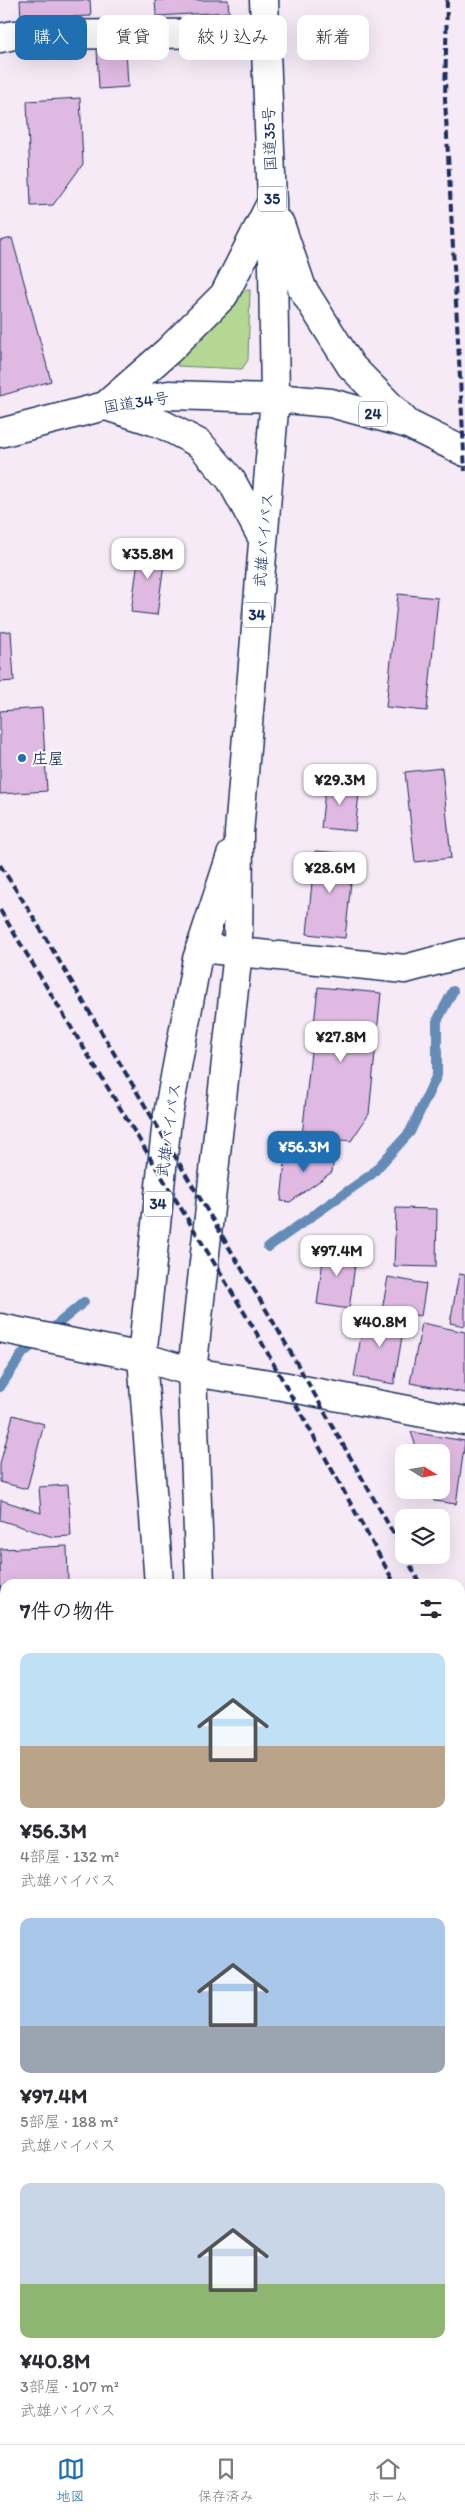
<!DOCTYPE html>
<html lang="ja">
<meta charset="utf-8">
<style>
body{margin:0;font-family:Itim,"Klee One",sans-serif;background:#f2f2f3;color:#2b2b33;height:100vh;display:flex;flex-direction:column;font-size:19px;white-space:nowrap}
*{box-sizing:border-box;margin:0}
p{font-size:16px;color:#7c7c81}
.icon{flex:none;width:28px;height:28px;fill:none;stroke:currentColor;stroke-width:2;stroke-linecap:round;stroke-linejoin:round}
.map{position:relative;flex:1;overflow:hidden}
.side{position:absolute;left:0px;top:1579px;width:465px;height:866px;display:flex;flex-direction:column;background:#fff;border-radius:15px 15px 0 0;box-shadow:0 5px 20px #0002}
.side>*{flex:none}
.banner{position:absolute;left:15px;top:15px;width:435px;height:45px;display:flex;gap:10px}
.needle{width:32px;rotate:101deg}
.fabs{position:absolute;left:395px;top:1444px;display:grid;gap:10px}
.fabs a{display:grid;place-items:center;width:55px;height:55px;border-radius:10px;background:#fff;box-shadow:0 5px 20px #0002;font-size:25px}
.price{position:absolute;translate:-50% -42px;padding:0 11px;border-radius:10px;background:#fff;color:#222;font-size:16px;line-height:32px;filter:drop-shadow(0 1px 2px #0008)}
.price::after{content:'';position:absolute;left:50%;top:30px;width:15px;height:11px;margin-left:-8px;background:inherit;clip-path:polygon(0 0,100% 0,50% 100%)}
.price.selected{background:#1f6fb2;color:#fff}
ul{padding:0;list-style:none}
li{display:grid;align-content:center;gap:10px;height:265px;padding:0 20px}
li span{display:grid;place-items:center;height:155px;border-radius:10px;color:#555}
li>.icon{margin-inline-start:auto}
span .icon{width:90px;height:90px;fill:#fffc;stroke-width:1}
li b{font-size:21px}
h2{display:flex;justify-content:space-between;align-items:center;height:60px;padding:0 20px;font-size:21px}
.tag{padding:0 18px;border-radius:10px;background:#fff;box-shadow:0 5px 20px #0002;font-size:18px;line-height:45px}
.tag.selected{background:#1f6fb2;color:#fff}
.tabs{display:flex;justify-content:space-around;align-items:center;height:70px;border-top:1px solid #e1e1e2;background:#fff;font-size:14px;color:#7c7c81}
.tabs a{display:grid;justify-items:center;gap:2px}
.tabs .selected{color:#1f6fb2}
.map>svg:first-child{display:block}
</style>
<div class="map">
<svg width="465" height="2444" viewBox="0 0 465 2444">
<rect width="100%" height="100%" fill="#f5eaf6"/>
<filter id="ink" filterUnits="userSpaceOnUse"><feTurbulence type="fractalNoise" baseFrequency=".02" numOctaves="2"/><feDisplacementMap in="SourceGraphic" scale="10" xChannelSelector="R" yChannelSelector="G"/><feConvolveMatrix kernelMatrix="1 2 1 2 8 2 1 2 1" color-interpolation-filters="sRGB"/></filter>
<g filter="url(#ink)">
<path fill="#b4d893" stroke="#688478" d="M245,290H250L248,360L242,369L177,366L178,360Z"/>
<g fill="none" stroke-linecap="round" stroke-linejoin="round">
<path stroke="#658bb7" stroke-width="10" d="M268,1247L372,1174L410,1132L437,1075V1021L453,991
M0,1387L23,1353L84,1302
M0,1772L5,1773
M460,1816H465"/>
<path stroke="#96c9f3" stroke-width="61" d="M0,2004L5,2016
M107,2440L108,2444"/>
</g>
<path fill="#dfb9e2" stroke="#1b2f5e" d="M20,0H90L91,16L21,19Z
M155,0H228L229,12L156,16Z
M126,49L128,87L99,89L97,50Z
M80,98L83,164L53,205L31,206L27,101Z
M12,238L51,381L0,396V241Z
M140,546L166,549L157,615L131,612Z
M398,594L438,598L427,711L386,707Z
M11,631L14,681L0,682V632Z
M42,708L47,791L0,794V711Z
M442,768L451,858L415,862L405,772Z
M326,781L360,784L355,831L321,828Z
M315,851L354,854L345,938L307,934Z
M318,987L381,993L369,1114L351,1141L302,1136Z
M286,1152L334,1157L332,1172L290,1202L281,1201Z
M396,1208L437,1209L436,1267L394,1266Z
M325,1246L357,1250L349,1309L317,1304Z
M459,1274L465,1275V1326L450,1323Z
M388,1277L426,1284L421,1316L382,1310Z
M365,1313L405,1319L394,1384L354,1377Z
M422,1323L465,1332V1393L410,1383Z
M13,1415L44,1424L27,1489L0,1482V1464Z
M411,1432L465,1441L456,1504L434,1501L430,1490H441V1452H418Z
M68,1485L71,1536L53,1537L0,1520L1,1500L41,1513L39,1487Z
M67,1546L68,1584H5V1629H1L0,1549Z
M465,1951V2010L460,2011V1952Z
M465,2133V2155L460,2142V2135Z
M0,2338L5,2354V2366L0,2368Z
M460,2338L465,2353V2387L460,2388Z
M465,2392V2430L460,2431V2393Z
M356,2440H434L422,2444H357Z"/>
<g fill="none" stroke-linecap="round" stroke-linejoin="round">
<defs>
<path id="street" d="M0,38L14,35L265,33
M200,948L405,969L465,953
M0,1328L142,1357L192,1372L282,1386L465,1421
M460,2187L465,2185
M460,2230L465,2244"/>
<path id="primary" d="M275,398L331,403L408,424L465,452"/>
<path id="highway" d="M280,224L302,288L351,366L408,424
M105,406L168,351L224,295L270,205
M109,407L162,424L200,444L231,480L263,539
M0,433L105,406L169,395L275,398
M159,1584L142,1357L167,1120L197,959L231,855
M200,1584L192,1372L238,952L239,833L275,398L272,201L264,0
M242,2440V2444
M294,2440V2444"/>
</defs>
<use href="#street" stroke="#1b2f5e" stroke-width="31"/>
<use href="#primary" stroke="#1b2f5e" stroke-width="31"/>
<use href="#highway" stroke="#1b2f5e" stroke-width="31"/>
<use href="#street" stroke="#fff" stroke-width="28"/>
<use href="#primary" stroke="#fff" stroke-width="28"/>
<use href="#highway" stroke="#fff" stroke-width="28"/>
<path stroke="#1b2f5e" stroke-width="4" stroke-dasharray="8 4" stroke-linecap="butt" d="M447,0L445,99L465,471
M0,865L29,910L278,1330L404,1552
M0,910L256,1332L395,1584
M405,1555L420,1584
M460,1659L465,1669
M460,1703L465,1713"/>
</g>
</g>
<circle fill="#1f6fb2" stroke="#fff" stroke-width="2" cx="22" cy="758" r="5"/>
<g text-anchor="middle" stroke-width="4" stroke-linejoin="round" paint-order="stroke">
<g fill="#fff" stroke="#5f6d8e" stroke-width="1">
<rect x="258" y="186.5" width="28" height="25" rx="4"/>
<rect x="359" y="401.5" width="28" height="25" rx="4"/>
<rect x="243" y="602.5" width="28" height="25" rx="4"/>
<rect x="144" y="1191.5" width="28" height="25" rx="4"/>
</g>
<g font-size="15" font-weight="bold" fill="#1b2f5e">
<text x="272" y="204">35</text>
<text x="373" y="419">24</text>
<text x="257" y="620">34</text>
<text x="158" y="1209">34</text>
</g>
<g font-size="16" fill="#1b2f5e" stroke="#fff">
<text transform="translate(269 139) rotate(-92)" y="6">国道35号</text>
<text transform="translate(136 402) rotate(-9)" y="6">国道34号</text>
<text transform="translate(263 540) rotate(-85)" y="6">武雄バイパス</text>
<text transform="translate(168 1130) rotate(-82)" y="6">武雄バイパス</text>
</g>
<g font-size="16" font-weight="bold" fill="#1b2f5e" stroke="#fff" text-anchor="start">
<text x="32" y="764">庄屋</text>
</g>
</g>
</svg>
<div class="fabs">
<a><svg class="needle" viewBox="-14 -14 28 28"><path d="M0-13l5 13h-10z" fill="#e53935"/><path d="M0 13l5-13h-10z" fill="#7c7c81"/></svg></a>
<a><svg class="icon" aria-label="layers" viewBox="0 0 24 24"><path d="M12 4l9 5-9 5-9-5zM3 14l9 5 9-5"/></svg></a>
</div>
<b class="price" style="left:148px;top:580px">¥35.8M</b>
<b class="price" style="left:340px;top:806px">¥29.3M</b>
<b class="price" style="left:330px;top:894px">¥28.6M</b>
<b class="price" style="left:341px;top:1063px">¥27.8M</b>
<b class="price selected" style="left:304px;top:1173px">¥56.3M</b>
<b class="price" style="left:337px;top:1277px">¥97.4M</b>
<b class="price" style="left:380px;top:1348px">¥40.8M</b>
<div class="banner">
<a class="tag selected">購入</a>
<a class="tag">賃貸</a>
<a class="tag">絞り込み</a>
<a class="tag">新着</a>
</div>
<section class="side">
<h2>7件の物件<svg class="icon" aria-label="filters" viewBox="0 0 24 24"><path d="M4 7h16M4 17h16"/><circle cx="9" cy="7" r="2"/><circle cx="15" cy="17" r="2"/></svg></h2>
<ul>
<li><span style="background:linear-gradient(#bfe0f5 60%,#b9a48a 0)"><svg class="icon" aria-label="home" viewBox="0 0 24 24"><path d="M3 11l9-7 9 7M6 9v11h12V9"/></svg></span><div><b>¥56.3M</b><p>4部屋 · 132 m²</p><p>武雄バイパス</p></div></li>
<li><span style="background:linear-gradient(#a9c7e8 70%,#9aa5b1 0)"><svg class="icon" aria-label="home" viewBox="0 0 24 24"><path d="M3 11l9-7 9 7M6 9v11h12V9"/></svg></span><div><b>¥97.4M</b><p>5部屋 · 188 m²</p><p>武雄バイパス</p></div></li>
<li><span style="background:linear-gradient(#c9d6e8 65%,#8fb573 0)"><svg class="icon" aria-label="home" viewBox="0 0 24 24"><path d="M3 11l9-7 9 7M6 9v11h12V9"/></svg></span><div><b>¥40.8M</b><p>3部屋 · 107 m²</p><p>武雄バイパス</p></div></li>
</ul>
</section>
</div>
<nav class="tabs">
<a class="selected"><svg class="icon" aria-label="map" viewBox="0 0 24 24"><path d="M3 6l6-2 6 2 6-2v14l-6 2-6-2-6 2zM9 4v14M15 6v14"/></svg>地図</a>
<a><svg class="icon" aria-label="saved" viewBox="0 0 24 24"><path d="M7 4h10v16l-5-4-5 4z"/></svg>保存済み</a>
<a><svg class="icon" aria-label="home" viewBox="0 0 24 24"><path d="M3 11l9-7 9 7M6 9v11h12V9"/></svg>ホーム</a>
</nav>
